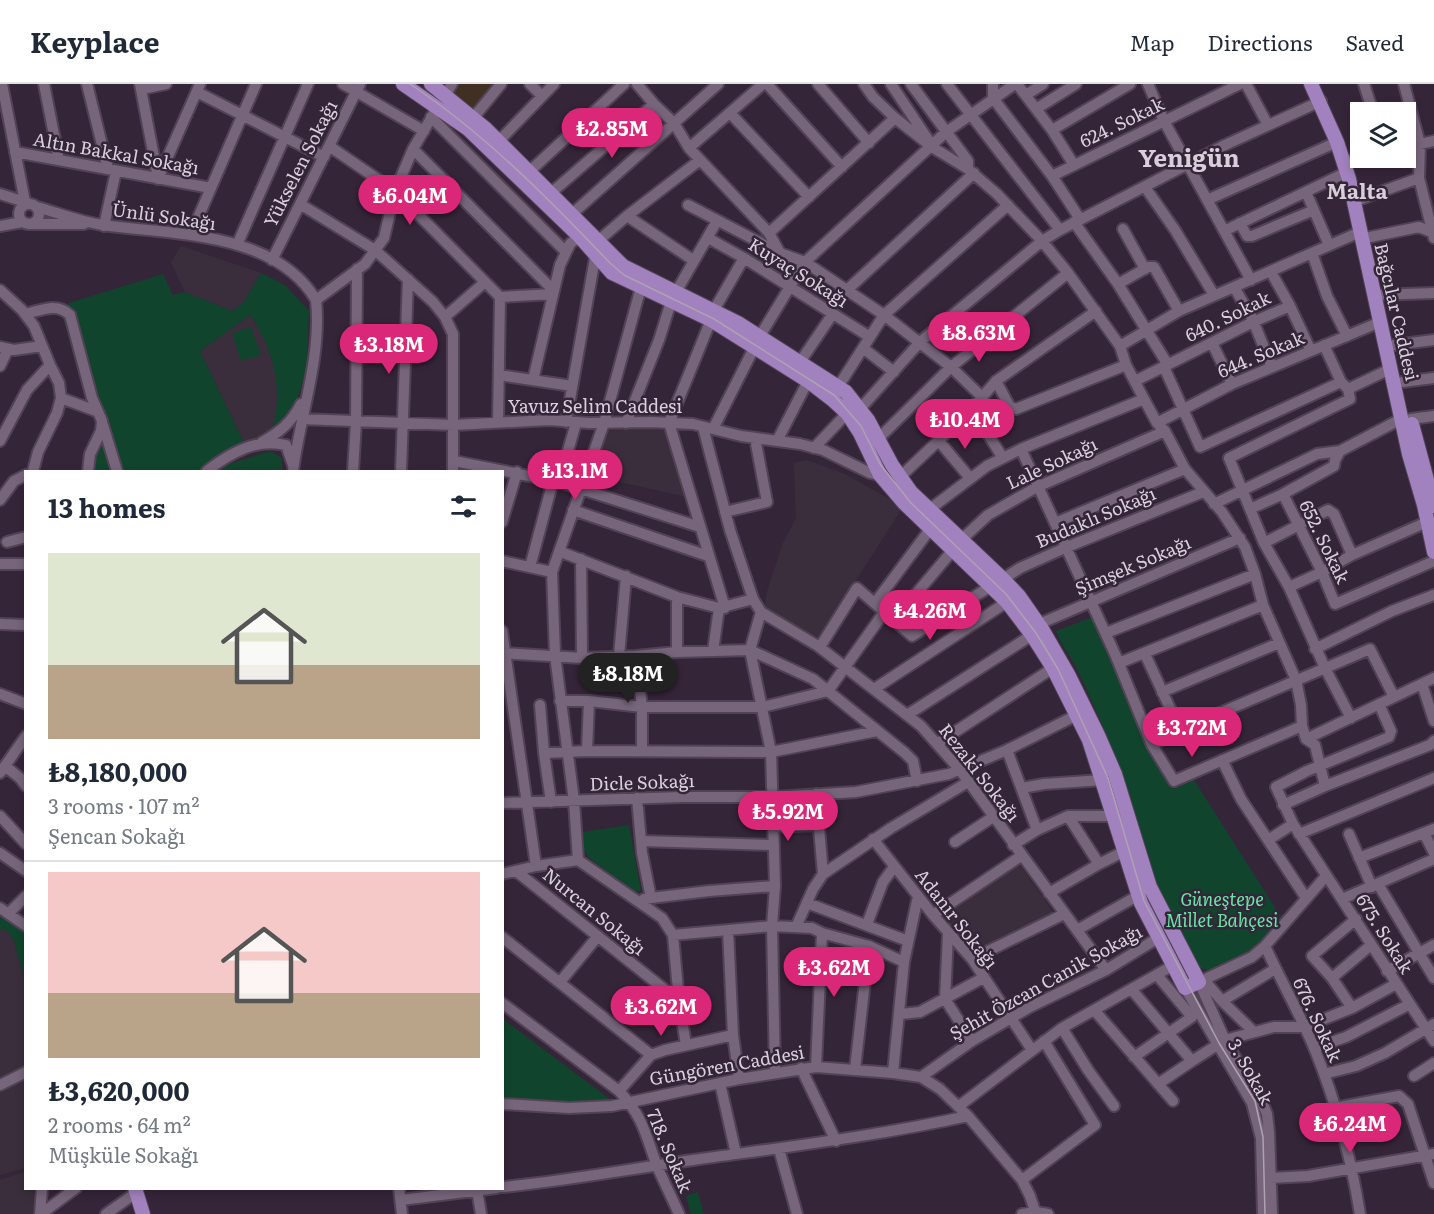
<!DOCTYPE html>
<meta charset="utf-8">
<style>
body{margin:0;font-family:Literata,serif;background:#f6f6f7;color:#1f2937;height:100vh;display:flex;flex-direction:column;font-size:22px;white-space:nowrap}
*{box-sizing:border-box;margin:0}
p{font-size:20px;color:#747a83}
.icon{flex:none;width:33px;height:33px;fill:none;stroke:currentColor;stroke-width:2;stroke-linecap:round;stroke-linejoin:round}
.map{position:relative;flex:1;overflow:hidden}
.side{position:absolute;left:24px;top:386px;width:480px;height:720px;display:flex;flex-direction:column;background:#fff;border-radius:0px;box-shadow:0 3px 9px #0003}
.side>*{flex:none}
.tools{position:absolute;left:1350px;top:18px;display:grid;gap:12px}
.tools a{display:grid;place-items:center;width:66px;height:66px;border-radius:0px;background:#fff;box-shadow:0 3px 9px #0003;font-size:30px}
.price{position:absolute;translate:-50% -51px;padding:0 14px;border-radius:21px;background:#db2777;color:#fff;font-size:20px;line-height:39px;filter:drop-shadow(0 2px 3px #0008)}
.price::after{content:'';position:absolute;left:50%;top:36px;width:18px;height:14px;margin-left:-9px;background:inherit;clip-path:polygon(0 0,100% 0,50% 100%)}
.price.selected{background:#222;color:#fff}
ul{padding:0;list-style:none}
li{display:grid;align-content:center;gap:12px;height:318px;padding:0 24px}
li+li{border-top:2px solid #e0e1e3}
li span{display:grid;place-items:center;height:186px;border-radius:0px;color:#555}
li>.icon{margin-inline-start:auto}
span .icon{width:108px;height:108px;fill:#fffc;stroke-width:1}
li b{font-size:26px}
h2{display:flex;justify-content:space-between;align-items:center;height:72px;padding:0 24px;font-size:26px}
header{display:flex;align-items:center;gap:36px;box-sizing:border-box;height:84px;padding:0 30px;background:#fff;border-bottom:2px solid #e0e1e3}
header strong{font-size:28px}
nav{display:flex;gap:33px;margin-inline-start:auto;font-size:21px}
.map>svg:first-child{display:block}
</style>
<header>
<strong>Keyplace</strong>
<nav><a>Map</a><a>Directions</a><a>Saved</a></nav>
</header>
<div class="map">
<svg width="1434" height="1130" viewBox="0 0 1434 1130">
<rect width="100%" height="100%" fill="#352539"/>
<path fill="#3a2e3c" d="M181,162L261,189L243,219L232,227L185,208L171,178Z
M250,231L265,254L278,297L277,334L270,351L245,361L200,267Z
M664,342L687,413L589,391L609,347Z
M807,376L845,390L891,416L901,426L819,554L765,524L766,511L782,461L796,434L794,379Z
M1019,780L1054,829L973,869L939,831Z
M0,845H5L13,854L25,897L26,983L0,996Z
M25,993V1084L0,1091V1007Z
M25,1088L26,1104H34L33,1130H0V1096Z"/>
<path fill="#3f3023" d="M454,0H497L473,30L449,8Z"/>
<path fill="#11442c" d="M261,189L285,201L309,227L307,282L300,307L294,326L270,351C285,311 275,266 250,231L200,267L245,361L200,387H85L98,341L59,222L163,190L173,211L185,208L232,227L243,219Z
M251,243L261,271L241,277L232,249Z
M270,367L282,374V387H219L226,381Z
M1092,533L1153,673L1173,705L1194,696L1283,836L1253,869L1214,888L1199,884C1179,846 1157,809 1144,768C1135,735 1128,703 1115,672C1103,642 1090,612 1076,583C1070,571 1060,560 1056,547Z
M629,741L641,807H634L589,774L584,766L582,748Z
M0,831L25,847V897L13,854L5,845H0Z
M502,935H503L611,1016L574,1018L503,1014Z
M698,1108L704,1130H691L686,1112Z"/>
<g fill="none" stroke-linecap="round" stroke-linejoin="round">
<defs>
<path id="minor" d="M2,0L25,118
M44,0L59,76
M87,0L108,85
M140,0L158,94
M343,0L424,47
M530,0L542,12
M637,0L654,20L674,39L689,64L769,149L780,169L805,178L884,231L951,283L983,314
M767,0L842,83
M818,0L869,59
M864,0L873,13L895,34L932,63L968,85L997,110L1042,157L1068,189L1120,262L1126,281L1144,315L1157,339L1165,347L1185,385L1222,428L1245,463L1255,490L1263,521L1296,596L1301,621L1302,642L1306,655L1315,661L1325,702
M891,0L929,57
M911,0L968,77V85
M947,0L1060,146
M993,0V14L1052,92L1080,135
M1017,0L1052,46L1074,81
M1148,0L1164,37L1251,196
M1246,0L1268,41
M1364,0L1373,28
M1404,0L1420,60L1419,94L1434,154
M142,5L166,0
M197,8L324,73
M446,10L452,0
M1026,11L1043,0
M1036,25L1076,0
M730,29L809,113
M431,33L565,167
M473,34L501,0
M1052,46L1130,0
M499,57L554,0
M329,62L395,107L500,213L498,339
M1406,63L1434,57
M689,64L763,0
M413,65L553,206
M15,68L211,104
M1351,76L1364,74
M530,87L624,0
M1052,92L1240,0
M158,95L200,0
M1145,103L1175,146L1214,211
M1306,108L1329,161
M551,109L654,20
M0,110L28,119
M1361,115L1419,94
M1207,116L1337,58
M19 130a10 10 0 1 1 20 0a10 10 0 1 1-20 0Z
M300,120L375,166L433,218L445,233L453,250V387
M688,121L780,169
M37,123C58,129 81,138 103,141C172,151 275,147 316,216
M572,130L718,0
M627,132L693,176
M1074,138L1118,200L1168,281
M1240,139L1247,152H1252L1314,126
M28,140H84
M0,142L22,138
M104,142L116,87
M1123,145L1145,185
M1224,147L1347,88
M769,149L895,34
M191,150L256,0
M1370,153L1419,143L1434,149
M708,154L744,174L870,253
M237,161L308,0
M1312,169L1327,212L1347,252
M272,176L360,0
M1271,188L1290,222
M1118,200L1148,183H1154L1179,227
M1234,203L1252,234L1272,283
M0,206L22,226L34,242L50,281L59,299L61,314L57,329L38,368L33,387
M847,206L974,89
M676,208L717,137
M1374,211L1434,209
M500,213L552,210
M714,226L744,174
M25,230C42,226 57,218 70,231L92,314L102,337L101,347L90,370L88,387
M445,233L485,198
M711,236L669,339L725,524
M760,252L805,178L946,48L1015,0
M1212,259L1232,300
M1324,261L1341,298L1348,305L1350,315L1229,374L1264,459L1289,503L1325,584L1351,634
M1394,261L1434,256
M1120,262L1179,227L1360,148
M0,263L14,266L42,262
M863,264L894,288
M800,278L832,231
M0,282L8,265
M1164,283L1200,363L1341,298
M499,291L572,302
M533,296L560,181L570,160L579,152
M996,297L1010,323L1016,325L1126,281
M1135,297L1253,238L1290,222L1311,267
M1402,298L1434,294
M838,303L884,231L1008,121
M1348,305L1390,285
M61,314L96,327
M860,325L920,258L1042,157L1060,146L1225,61L1321,17
M972,325L1003,374
M302,335L454,341L549,336L589,339L651,338L693,340L741,352L800,360L823,366L870,389L880,391
M1411,335L1434,332
M566,338L598,157L627,132L700,76
M626,339L659,256L671,218
M1157,339L1232,300L1380,238
M103,341L117,387
M703,343L730,446L753,515L761,528L818,562L921,642L960,686L1106,886
M713,345L754,264
M878,355L951,283L1068,189
M938,356L970,394
M0,357L27,306L50,281
M777,357L808,297
M262,358C280,348 291,339 301,320
M814,364L851,325
M1021,365L1115,570L1152,661L1174,697L1302,642
M454,377L559,398L700,443
M207,387C230,369 256,354 286,361L293,381
M293,387C300,332 322,272 316,216L365,180L384,154L395,107L413,65L437,24
M353,387L356,338L357,185
M401,387L408,195
M900,393L972,325L996,297L1096,227
M559,398L576,339
M1283,410L1322,488L1335,520L1434,477
M0,416L14,397L26,391
M1214,420L1317,370L1340,367
M930,425L987,382L1021,365L1144,315
M1250,425L1283,410L1334,382L1335,376L1340,367L1401,335
M573,426L708,472
M725,428L767,418L755,354
M502,438L517,388
M1055,439L1185,385
M961,456L988,431L1037,403L1165,347
M7,458L26,453
M1264,459L1328,426L1334,430L1352,471
M561,468L677,513L719,524L753,515
M581,475L582,574
M502,477L552,488
M0,480H26
M530,483L553,397
M1003,495L1020,484L1067,463L1203,408
M1289,503L1322,488L1352,471L1427,438
M875,519L931,444
M761,528L750,566L771,668L775,802L772,842L775,988
M894,536L953,466
M0,540L26,541
M1039,540L1240,454
M502,547L536,782
M1106,549L1255,490
M820,563L857,504L912,552L991,502
M1315,565L1392,527L1434,511
M713,567L719,524
M677,568V513
M502,569L582,574L636,572L677,568L750,566L813,595L905,669L913,677L917,697
M1145,570L1180,646
M619,572L626,492
M636,572L642,623V667
M1119,579L1263,521
M1422,600L1434,637
M874,605L1007,518
M1162,608L1279,559
M0,610L26,620
M560,617H589L642,623H763L828,607L885,527
M1379,620L1391,647L1389,653L1307,687L1276,703L1293,740L1434,957
M540,621L544,669L551,718
M907,631L1032,551
M1306,655L1434,594
M938,659L1053,584
M1152,661L1180,646L1370,565L1394,613
M1007,666L1037,746
M587,667L589,617
M544,669L587,667L771,668L877,647
M1222,676L1241,715L1306,814
M5,682L20,694L26,702
M0,689L26,652
M1022,704L1044,700L1103,696
M816,710L823,790
M637,714L642,769L651,814L644,815
M502,719L682,713H772L856,708L949,690L1007,666L1077,631
M1283,721L1325,702L1430,661L1434,657
M0,732L26,760
M1068,732L1099,780
M773,743L818,741
M1424,749L1434,769
M1299,750L1434,694
M1349,750L1372,803
M873,755L933,831L972,875L1032,966
M1268,756L1293,740
M641,757L774,761
M955,758L993,733
M1013,761L1037,746L1068,732H1114
M0,769L26,787
M1359,774L1434,745
M578,776L574,717L555,571L552,488L604,339L641,203
M578,776L662,834L673,851L679,917L686,961
M516,787L679,917
M502,790L536,782L578,776
M1378,800L1434,894
M1049,809L1099,780L1125,767
M651,814L709,807L775,802
M1342,815L1434,775
M807,819L908,857
M0,824L26,842
M9,829L26,812
M933,831L1021,772
M867,840L883,798L894,783
M796,843L813,805L823,790L891,744L968,698
M728,846L733,951L739,995
M1077,846L1139,811
M948,850L945,915L972,957
M673,851L772,842L812,844L822,849L869,862L904,878
M502,853L651,971
M1265,862C1281,897 1300,930 1315,966C1336,1018 1351,1074 1360,1130
M972,875L1064,830
M1387,887L1434,861
M1332,894L1371,861
M1205,897L1222,917L1254,948
M560,898L598,852
M1185,904L1252,1019L1261,1054L1263,1130
M1132,906L1192,977L1225,956L1274,943H1304L1352,924L1396,900
M1222,917L1275,885
M502,919L619,1007C643,1032 646,1052 657,1082C664,1098 672,1114 679,1130
M1352,924L1332,894L1312,872L1356,835
M1095,927L1173,1017
M901,930L920,928L983,894
M1062,944L1088,986L1114,1022
M1314,964L1346,953L1410,920
M1134,973L1192,933L1157,891
M816,983L822,849
M801,984L836,1057
M855,985L869,862
M893,989L904,878L918,812
M1324,990L1356,982L1385,969L1434,940
M1414,992L1434,979
M921,993L972,957L1030,923L1106,886L1158,854
M720,999L736,1070
M1158,1000L1192,977
M0,1001L26,988
M619,1007L651,971L665,966L733,951
M502,1020L569,1024L612,1022L739,995L816,983L893,989L921,993L940,1005L968,1032L1022,1096L1030,1112L1036,1130
M959,1022L1062,944L1172,882
M1334,1024L1399,1012L1408,1020L1434,1099
M779,1065L797,1130
M1271,1094L1308,1092L1434,1070
M1022,1096L1095,1041L1044,957
M502,1103C566,1097 629,1085 693,1076C785,1063 877,1052 968,1032
M399,1104L402,1130
M477,1106L481,1130
M401,1116L497,1104
M40,1130L42,1104
M41,1130L76,1104
M106,1130L137,1108
M1022,1130L1036,1128L1048,1130
M1272,1130L1269,1048L1267,1030L1262,1018L1225,956L1199,898L1252,873L1265,862L1326,792"/>
<path id="major" d="M403,0L468,45L579,152L612,189L711,236L808,297L834,317L847,329L860,349L880,391L904,419L1007,518L1032,551L1053,584L1089,656L1141,819L1185,904L1199,898L1150,803L1115,690L1098,651L1069,592L1042,545L1019,512L1003,495L911,408L892,381L868,336L846,308L738,239L623,182L486,45L431,0
M1311,0L1337,58L1349,95L1409,370L1424,421L1434,468
M1412,340L1434,422
M135,1104L143,1130"/>
</defs>
<use href="#minor" stroke="#514355" stroke-width="14"/>
<use href="#major" stroke="#514355" stroke-width="16"/>
<use href="#minor" stroke="#77657c" stroke-width="10"/>
<use href="#major" stroke="#a282be" stroke-width="14"/>
<path stroke="#aea2b1" stroke-width="1.5" d="M410,0C485,50 548,114 610,179L624,191L714,235L834,311L861,342L880,380L911,419L1006,510L1036,549L1058,585L1108,694L1144,817L1219,959L1255,1017L1263,1053L1265,1130"/>
</g>
<g text-anchor="middle" stroke-width="5" stroke-linejoin="round" paint-order="stroke">
<g font-size="18" fill="#d9cfdc" stroke="#352539">
<text transform="translate(1122 39) rotate(-26)" y="6">624. Sokak</text>
<text transform="translate(116 70) rotate(10)" y="6">Altın Bakkal Sokağı</text>
<text transform="translate(301 80) rotate(-63)" y="6">Yükselen Sokağı</text>
<text transform="translate(164 133) rotate(8)" y="6">Ünlü Sokağı</text>
<text transform="translate(798 189) rotate(32)" y="6">Kuyaç Sokağı</text>
<text transform="translate(1396 228) rotate(77)" y="6">Bağcılar Caddesi</text>
<text transform="translate(1228 233) rotate(-26)" y="6">640. Sokak</text>
<text transform="translate(1261 271) rotate(-23)" y="6">644. Sokak</text>
<text x="595" y="329">Yavuz Selim Caddesi</text>
<text transform="translate(1052 380) rotate(-25)" y="6">Lale Sokağı</text>
<text transform="translate(1096 434) rotate(-23)" y="6">Budaklı Sokağı</text>
<text transform="translate(1324 458) rotate(64)" y="6">652. Sokak</text>
<text transform="translate(1133 482) rotate(-23)" y="6">Şimşek Sokağı</text>
<text transform="translate(979 689) rotate(52)" y="6">Rezaki Sokağı</text>
<text transform="translate(642 699) rotate(-2)" y="6">Dicle Sokağı</text>
<text transform="translate(594 828) rotate(39)" y="6">Nurcan Sokağı</text>
<text transform="translate(956 835) rotate(52)" y="6">Adanır Sokağı</text>
<text transform="translate(1384 850) rotate(58)" y="6">675. Sokak</text>
<text transform="translate(1046 899) rotate(-29)" y="6">Şehit Özcan Canik Sokağı</text>
<text transform="translate(1317 936) rotate(65)" y="6">676. Sokak</text>
<text transform="translate(727 982) rotate(-10)" y="6">Güngören Caddesi</text>
<text transform="translate(1250 988) rotate(61)" y="6">3. Sokak</text>
<text transform="translate(669 1067) rotate(67)" y="6">718. Sokak</text>
</g>
<g font-size="18" font-style="italic" fill="#65e7a6" stroke="#352539">
<text x="1222" y="822">Güneştepe<tspan x="1222" dy="21">Millet Bahçesi</tspan></text>
</g>
<g font-size="21" font-weight="bold" fill="#d9cfdc" stroke="#352539">
<text x="1357" y="115">Malta</text>
</g>
<g font-size="24" font-weight="bold" fill="#d9cfdc" stroke="#352539">
<text x="1189" y="83">Yenigün</text>
</g>
</g>
</svg>
<div class="tools">
<a><svg class="icon" aria-label="layers" viewBox="0 0 24 24"><path d="M12 4l9 5-9 5-9-5zM3 14l9 5 9-5"/></svg></a>
</div>
<b class="price" style="left:612px;top:75px">₺2.85M</b>
<b class="price" style="left:410px;top:142px">₺6.04M</b>
<b class="price" style="left:979px;top:279px">₺8.63M</b>
<b class="price" style="left:389px;top:291px">₺3.18M</b>
<b class="price" style="left:965px;top:366px">₺10.4M</b>
<b class="price" style="left:575px;top:417px">₺13.1M</b>
<b class="price" style="left:930px;top:557px">₺4.26M</b>
<b class="price selected" style="left:628px;top:620px">₺8.18M</b>
<b class="price" style="left:1192px;top:674px">₺3.72M</b>
<b class="price" style="left:788px;top:758px">₺5.92M</b>
<b class="price" style="left:834px;top:914px">₺3.62M</b>
<b class="price" style="left:661px;top:953px">₺3.62M</b>
<b class="price" style="left:1350px;top:1070px">₺6.24M</b>
<section class="side">
<h2>13 homes<svg class="icon" aria-label="filters" viewBox="0 0 24 24"><path d="M4 7h16M4 17h16"/><circle cx="9" cy="7" r="2"/><circle cx="15" cy="17" r="2"/></svg></h2>
<ul>
<li><span style="background:linear-gradient(#dfe7d0 60%,#b9a48a 0)"><svg class="icon" aria-label="home" viewBox="0 0 24 24"><path d="M3 11l9-7 9 7M6 9v11h12V9"/></svg></span><div><b>₺8,180,000</b><p>3 rooms · 107 m²</p><p>Şencan Sokağı</p></div></li>
<li><span style="background:linear-gradient(#f6c9c9 65%,#b9a48a 0)"><svg class="icon" aria-label="home" viewBox="0 0 24 24"><path d="M3 11l9-7 9 7M6 9v11h12V9"/></svg></span><div><b>₺3,620,000</b><p>2 rooms · 64 m²</p><p>Müşküle Sokağı</p></div></li>
</ul>
</section>
</div>
